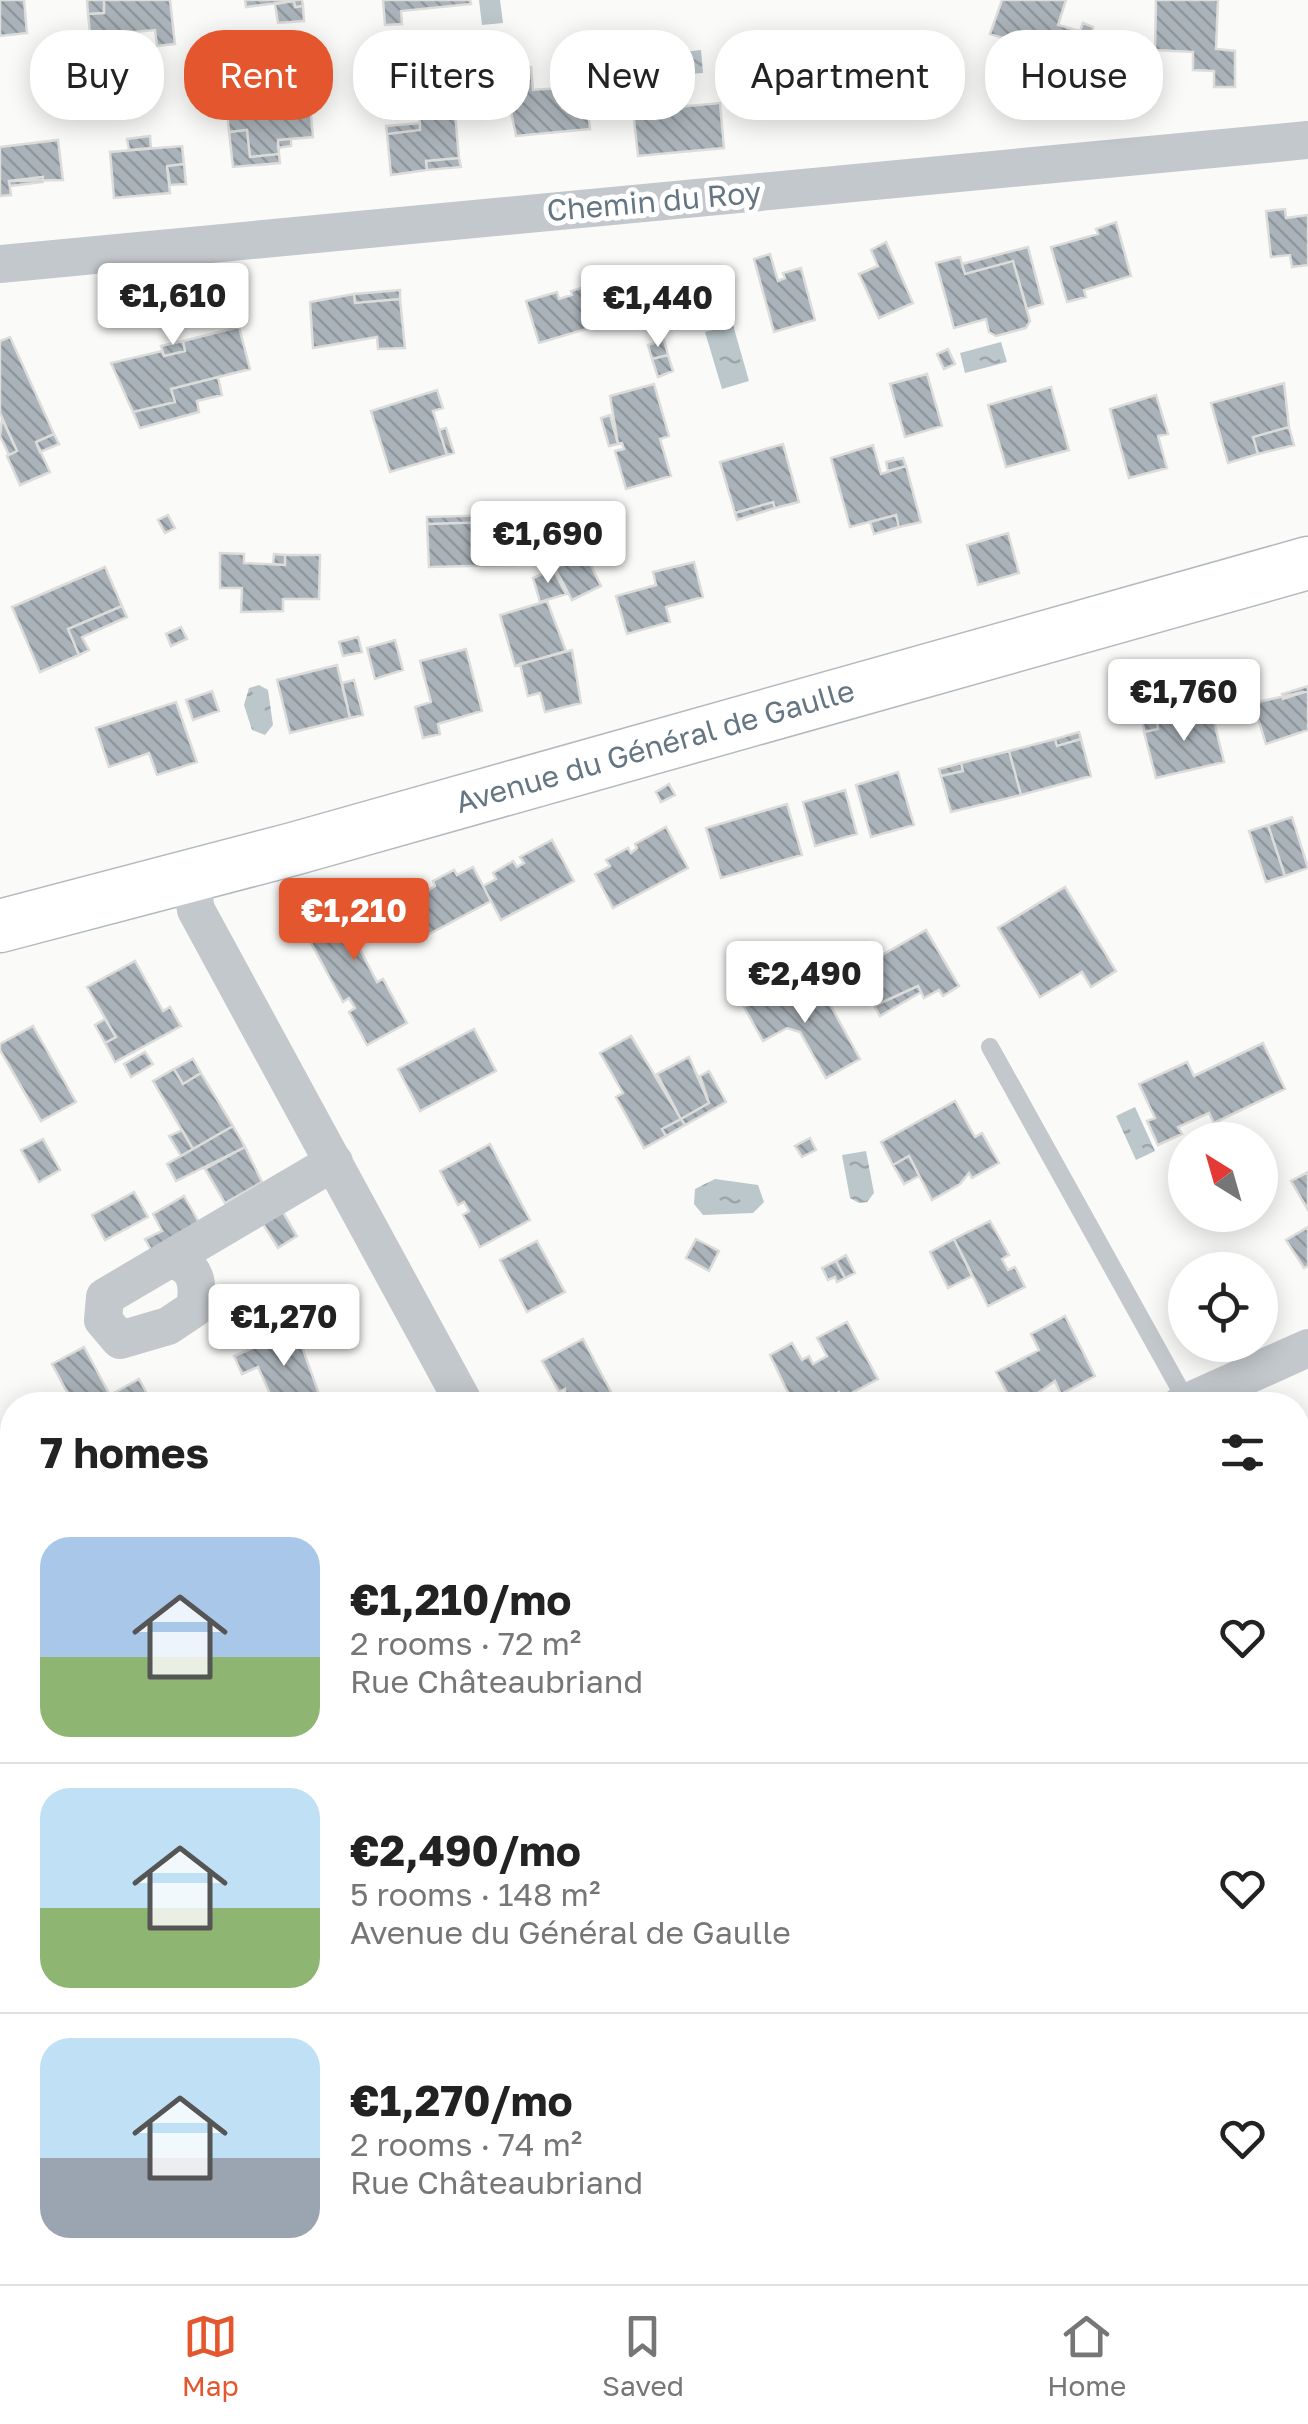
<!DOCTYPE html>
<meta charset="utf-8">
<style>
body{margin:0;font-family:"Golos Text",sans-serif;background:#f6f6f6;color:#222;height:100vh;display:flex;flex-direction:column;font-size:38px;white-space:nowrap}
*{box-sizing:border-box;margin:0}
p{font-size:32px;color:#767676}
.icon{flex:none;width:55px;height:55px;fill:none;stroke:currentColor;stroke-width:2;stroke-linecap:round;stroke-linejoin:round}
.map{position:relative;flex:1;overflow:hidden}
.panel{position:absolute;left:0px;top:1392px;width:1310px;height:892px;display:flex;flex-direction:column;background:#fff;border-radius:40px 40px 0 0;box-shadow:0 5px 25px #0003}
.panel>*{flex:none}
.hud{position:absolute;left:30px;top:30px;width:1250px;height:90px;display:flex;gap:20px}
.needle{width:65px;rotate:323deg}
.fabs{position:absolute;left:1168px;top:1122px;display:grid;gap:20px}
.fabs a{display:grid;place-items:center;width:110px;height:110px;border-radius:50%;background:#fff;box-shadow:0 5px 25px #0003;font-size:50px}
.price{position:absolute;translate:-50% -85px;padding:0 22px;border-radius:10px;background:#fff;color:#222;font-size:32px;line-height:65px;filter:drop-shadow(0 2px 5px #0008)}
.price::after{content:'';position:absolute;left:50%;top:60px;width:30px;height:22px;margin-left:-15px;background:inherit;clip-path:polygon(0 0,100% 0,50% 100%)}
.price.on{background:#e4572e;color:#fff}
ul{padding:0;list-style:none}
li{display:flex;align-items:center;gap:30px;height:250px;padding:0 40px}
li+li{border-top:2px solid #e0e0e0}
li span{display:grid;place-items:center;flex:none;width:280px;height:200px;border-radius:30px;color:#555}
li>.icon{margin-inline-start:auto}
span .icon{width:120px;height:120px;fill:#fffc;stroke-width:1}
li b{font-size:42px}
h2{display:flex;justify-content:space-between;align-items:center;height:120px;padding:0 40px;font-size:42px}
.tag{padding:0 35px;border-radius:40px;background:#fff;box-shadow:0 5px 25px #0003;font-size:35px;line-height:90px}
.tag.on{background:#e4572e;color:#fff}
.menu{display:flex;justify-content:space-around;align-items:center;height:140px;border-top:2px solid #e0e0e0;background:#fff;font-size:28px;color:#767676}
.menu a{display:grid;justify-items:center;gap:5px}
.menu .on{color:#e4572e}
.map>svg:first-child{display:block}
</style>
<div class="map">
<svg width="1308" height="2284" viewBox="0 0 1308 2284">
<defs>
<pattern id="water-ripples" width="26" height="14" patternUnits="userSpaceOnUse" patternTransform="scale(2.5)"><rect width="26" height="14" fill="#bbc7cb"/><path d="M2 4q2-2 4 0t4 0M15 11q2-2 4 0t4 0" fill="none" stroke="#9ca6aa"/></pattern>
<pattern id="building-back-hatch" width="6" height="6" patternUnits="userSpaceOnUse" patternTransform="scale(2.5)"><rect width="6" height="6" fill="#aab3b9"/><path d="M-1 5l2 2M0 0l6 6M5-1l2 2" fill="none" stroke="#8e969c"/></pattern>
</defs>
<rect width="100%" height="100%" fill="#fafaf8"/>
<path fill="url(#water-ripples)" d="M479,0H500L503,23L482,25Z
M701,50L703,73L676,75V82L661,84L659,55Z
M733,325L749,381L722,389L705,332Z
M1001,342L1007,362L965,373L960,353Z
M259,685L268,690L273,725L265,735L252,730L244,705L249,688Z
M1135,1107L1155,1151L1136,1160L1116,1116Z
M866,1151L874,1193L867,1202L859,1203L850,1198L842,1155Z
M715,1179L758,1185L764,1202L753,1213L703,1215L694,1204L695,1189Z
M145,2272L167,2273L177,2284H131Z"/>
<path fill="url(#building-back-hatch)" stroke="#dcdcda" stroke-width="2.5" d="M0,0H24L27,33L0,36Z
M87,0H104V13L88,14Z
M104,0H170L175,44L157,46L155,30L113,34L114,51L92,53L88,14L104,13Z
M245,0H302L303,6L295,7L294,1L246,7Z
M383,0H470L471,4L401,11L402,24L385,25Z
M1002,0H1066L1058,25L1080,31L1083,23L1093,27L1092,53L1085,57L1070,52L1063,72L1045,66L1049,52L990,34Z
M1156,0H1218L1216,49L1235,51V87H1214V71L1193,70V52L1155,50Z
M294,1L295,7L303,6L304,21L278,23L275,4Z
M224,47L226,69L199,72L197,50Z
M746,51L749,75L724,77L722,52Z
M531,67L533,90L586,86L590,129L516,136L502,69Z
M309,93L313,137L278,140L279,154L250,157L247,130L229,132L226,101Z
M454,102L459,158L426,161L427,170L391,175L387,134L420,130L419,105Z
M720,103L724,148L638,156L633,111Z
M420,123V130L387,134L386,126Z
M247,130L250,157L279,154L280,163L233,167L229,132Z
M150,136L151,148L129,150L127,139Z
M291,139V146L278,148V140Z
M58,140L63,180L9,181L11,195L0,196V147Z
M182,146L184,164L167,166L170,193L114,198L110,152Z
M459,158L461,167L427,170L426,161Z
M184,164L186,184L170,185L167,166Z
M43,177V182L10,186L9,181Z
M1285,209L1286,218L1308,215V265L1292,267L1290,255L1271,257L1266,211Z
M1116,222L1131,276L1084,290L1086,297L1067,302L1051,247L1098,234L1096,229Z
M886,242L913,303L879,318L859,274L878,266L871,250Z
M1028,247L1043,304L1027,309L1013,261L965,274L962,264Z
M770,254L778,281L785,278L783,273L801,268L815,320L774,332L754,259Z
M960,257L965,274L1013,261L1030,321L1026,328L996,336L989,332L986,319L954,328L936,263Z
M622,275L634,315L539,343L526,301L557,292L559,299L572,295L571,291Z
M400,290V299L355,303L354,294Z
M354,294L355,303L400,299L405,348L378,349L377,337L313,348L310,302Z
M239,327L250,369L171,389L175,402L133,412L111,363L162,351L164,356L185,351L183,341Z
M10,337L54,434L36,442L50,472L20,485L7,456L17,451L0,413V341Z
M664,340L668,355L652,359L648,345Z
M183,341L185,351L164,356L161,346Z
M948,349L955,364L944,369L937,354Z
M668,355L673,371L658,377L652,359Z
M927,374L942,426L905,437L890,384Z
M218,377L222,395L197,401L199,412L140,428L133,412L175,402L171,389Z
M1284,383L1289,427L1253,437L1258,454L1228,463L1211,403Z
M654,384L669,436L660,439L671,476L626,489L615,451L624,449L622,443L618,444L610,396Z
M1051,387L1069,450L1006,467L988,405Z
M437,390L443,408L433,411L447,455L390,472L371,411Z
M1156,395L1168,434L1158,436L1167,468L1129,478L1110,409Z
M610,415L618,444L609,446L601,418Z
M2,419L17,451L9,455L0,436Z
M1289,427L1294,445L1258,454L1253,437Z
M446,428L454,453L447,455L439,430Z
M54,434L59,444L40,452L36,442Z
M783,444L799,502L775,508L773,502L735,513L720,462Z
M873,445L881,474L906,466L921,522L899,527L896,515L850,527L831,458Z
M903,458L906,466L888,471L886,462Z
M773,502L775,508L737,520L735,513Z
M513,514L514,544L533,543V556L515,557L514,565L429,567L427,524L494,522V515Z
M168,515L175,528L165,533L158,520Z
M494,515V522L427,524V517Z
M896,515L899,527L874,534L870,522Z
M513,519H533V543L514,544Z
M1008,533L1019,573L978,585L967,545Z
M220,553L244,554V563L285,565V555H320L319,599H283V611L241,612L242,588H220Z
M274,554L285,555V565L273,564Z
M586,555L601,586L572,600L555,568Z
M694,562L703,597L666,607L670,622L627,634L616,596L656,585L653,572Z
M105,567L122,606L68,629L79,655L40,672L12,607Z
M553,569L566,594L540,602L533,578Z
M547,601L566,651L515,666L500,615Z
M122,606L127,617L82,637L89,650L79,655L68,629Z
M181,627L187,639L171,646L166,634Z
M358,637L362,652L343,656L339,642Z
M395,640L403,670L375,679L367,648Z
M466,649L482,711L438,724L440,734L423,738L415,707L431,702L420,661Z
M572,650L581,703L545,712L540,693L528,696L520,664Z
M337,665L350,718L290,733L277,680Z
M354,680L363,715L350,718L342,683Z
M1308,686V691L1283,699L1282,694Z
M212,691L219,711L193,720L186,700Z
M1308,691V730L1266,744L1253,703Z
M176,702L197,762L157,775L149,753L109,767L96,728Z
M1211,709L1224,762L1156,778L1144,732L1158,729L1157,720Z
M1157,720L1158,729L1144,732L1143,723Z
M1079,732L1081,739L1057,746L1055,739Z
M1055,739L1057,746L1081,739L1091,776L1021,795L1009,751Z
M1009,751L1021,795L951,812L941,776L963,771L961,763Z
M961,763L963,771L941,776L939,769Z
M898,772L914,825L871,837L856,785Z
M669,784L675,795L661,802L656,792Z
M845,790L857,834L815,846L803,802Z
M787,804L802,855L721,878L706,828Z
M1292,817L1308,868L1285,876L1268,825Z
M1268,825L1285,876L1266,882L1249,831Z
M666,827L688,868L613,908L595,874L610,866L606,860L628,848L631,853L637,848L635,844Z
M552,840L574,881L501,920L483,886L496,879L493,873L513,861L517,867L524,863L520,857Z
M473,867L491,901L416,941L395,901L425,885L428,890L435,886L433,881L454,870L457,875Z
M364,886L383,922L354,938L377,982L383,979L407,1023L367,1045L349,1012L355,1008L349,998L343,1002L299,921L328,906L331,911L341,906L338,900Z
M1065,887L1116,971L1091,987L1082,972L1040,997L998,928Z
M926,930L959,986L943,996L939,990L924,998L918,986L874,1006L850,965L869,954L873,960Z
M135,961L163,1011L170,1007L181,1026L115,1062L105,1043L116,1037L87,987Z
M784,985L813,994L818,1003L827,999L860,1059L826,1078L800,1032L787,1028L763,1041L744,1007Z
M918,986L921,992L880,1016L874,1006Z
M105,1019L116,1037L105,1043L95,1025Z
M33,1026L76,1102L41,1121L0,1050V1044Z
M474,1029L496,1071L420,1111L398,1069Z
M631,1036L681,1119L662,1129L666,1136L644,1148L616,1097L623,1093L600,1053Z
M1263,1043L1285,1089L1214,1123L1209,1113L1178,1127L1182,1134L1158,1145L1147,1121L1155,1118L1139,1084L1187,1062L1194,1076Z
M145,1052L153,1064L131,1077L124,1064Z
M689,1057L709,1103L681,1119L657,1074Z
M193,1059L201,1073L183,1084L174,1069Z
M174,1069L183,1084L201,1073L233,1126L193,1149L153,1081Z
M709,1071L726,1102L685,1125L681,1119L709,1103L700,1076Z
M955,1101L975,1137L982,1133L999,1163L972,1178L969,1173L960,1184L932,1200L909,1156L893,1165L881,1142Z
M681,1119L685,1125L666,1136L662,1129Z
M233,1126L245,1147L176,1181L167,1164Z
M182,1130L193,1149L181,1156L169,1136Z
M810,1138L816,1150L802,1157L795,1146Z
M43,1139L60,1170L39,1182L21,1150Z
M490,1144L530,1220L480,1247L463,1215L469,1211L464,1202L458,1205L440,1171Z
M245,1147L262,1182L225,1203L205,1169Z
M909,1156L919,1176L904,1184L893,1165Z
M1308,1172V1210L1291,1181Z
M134,1192L148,1217L105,1240L92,1215Z
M184,1196L201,1226L153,1253L145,1239L162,1231L153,1214Z
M280,1207L297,1236L278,1248L260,1219Z
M990,1221L1009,1255L1002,1259L1008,1270L1015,1267L1025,1287L988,1306L954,1239Z
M1308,1227V1266L1304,1268L1286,1240Z
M696,1239L719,1251L709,1271L686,1258Z
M954,1239L972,1276L948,1288L930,1252Z
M537,1241L565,1292L527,1312L500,1260Z
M846,1255L855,1273L845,1278L836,1261Z
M836,1261L845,1278L837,1282L835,1277L828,1280L822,1268Z
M1065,1316L1095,1376L1061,1394L1055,1381L1022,1404L1012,1402L996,1372L1039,1350L1031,1334Z
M847,1322L878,1379L842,1398L839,1392L828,1398L829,1405H807L801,1394L791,1399L770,1355L792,1343L802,1360L809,1356L813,1364L827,1356L817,1338Z
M304,1326L311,1343L302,1347L323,1405H275L258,1367L242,1374L234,1356Z
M583,1339L618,1405H566L565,1389L559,1392L542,1361Z
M84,1347L110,1395L139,1379L153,1405H74L52,1364Z
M801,1394L807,1405H794L791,1399Z
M1298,1491L1308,1500L1303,1514L1298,1510Z
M1298,1510L1308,1519V1546L1298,1558Z
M1308,1682V1740L1298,1731V1694Z
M0,1862L12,1888V1909L0,1915Z
M1302,1910L1308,1916V1983L1298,1974V1916Z
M1298,2247L1308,2256L1298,2271Z
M265,2272H312L304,2277L308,2284H246Z
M504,2272H529L510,2283Z
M650,2272H684L674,2284H640Z
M712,2272H757L763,2278L758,2284H702Z
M1078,2272H1097L1106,2280L1102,2284H1068Z
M1124,2272L1137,2284H1112Z
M1124,2272H1153L1155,2274L1146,2284H1137Z
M1173,2272H1193L1184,2282Z
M1194,2272H1218L1208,2284Z
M1218,2272H1296L1286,2284H1228Z"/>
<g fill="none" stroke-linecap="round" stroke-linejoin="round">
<defs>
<path id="secondary" d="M0,926L293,849L1308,563"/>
</defs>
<use href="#secondary" stroke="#b3babf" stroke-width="55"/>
<path stroke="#c3c8cc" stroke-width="18" d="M990,1047L1187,1402"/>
<path stroke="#c3c8cc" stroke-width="38" d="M0,264L1308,140
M190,876L196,910L465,1405
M170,1260C197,1264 199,1285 195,1308L168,1326L120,1340L103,1320L105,1297L334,1162
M1181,1405L1308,1348
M0,1717L12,1741
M0,1996L12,1991
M1298,2124L1308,2122
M385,2272L392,2284
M913,2272L926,2281L942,2272"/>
<use href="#secondary" stroke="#fff" stroke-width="52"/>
</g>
<g text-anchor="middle" stroke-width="10" stroke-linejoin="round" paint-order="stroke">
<g font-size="30" fill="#657683" stroke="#fff">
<text transform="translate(654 202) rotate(-5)" y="10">Chemin du Roy</text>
<text transform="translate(655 747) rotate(-16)" y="10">Avenue du Général de Gaulle</text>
</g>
</g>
</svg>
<div class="fabs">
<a><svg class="needle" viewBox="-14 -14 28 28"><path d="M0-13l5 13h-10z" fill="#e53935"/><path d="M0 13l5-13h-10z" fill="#767676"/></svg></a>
<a><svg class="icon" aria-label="locate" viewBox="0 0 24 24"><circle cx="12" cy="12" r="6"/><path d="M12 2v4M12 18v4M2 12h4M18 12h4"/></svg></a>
</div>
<b class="price" style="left:173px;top:348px">€1,610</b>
<b class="price" style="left:658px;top:350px">€1,440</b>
<b class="price" style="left:548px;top:586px">€1,690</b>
<b class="price" style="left:1184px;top:744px">€1,760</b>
<b class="price on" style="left:354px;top:963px">€1,210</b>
<b class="price" style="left:805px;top:1026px">€2,490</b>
<b class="price" style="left:284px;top:1369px">€1,270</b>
<div class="hud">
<a class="tag">Buy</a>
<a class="tag on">Rent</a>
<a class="tag">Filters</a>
<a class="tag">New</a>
<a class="tag">Apartment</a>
<a class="tag">House</a>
</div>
<section class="panel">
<h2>7 homes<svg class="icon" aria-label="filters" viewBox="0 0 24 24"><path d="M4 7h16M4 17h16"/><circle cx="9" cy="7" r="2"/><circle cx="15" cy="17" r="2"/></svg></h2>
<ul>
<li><span style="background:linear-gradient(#a9c7e8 60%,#8fb573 0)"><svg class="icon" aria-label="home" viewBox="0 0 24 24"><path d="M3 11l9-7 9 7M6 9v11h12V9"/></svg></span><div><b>€1,210/mo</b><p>2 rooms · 72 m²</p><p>Rue Châteaubriand</p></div><svg class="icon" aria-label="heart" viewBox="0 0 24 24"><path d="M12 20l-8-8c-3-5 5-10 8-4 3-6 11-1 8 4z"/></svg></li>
<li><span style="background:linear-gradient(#bfe0f5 60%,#8fb573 0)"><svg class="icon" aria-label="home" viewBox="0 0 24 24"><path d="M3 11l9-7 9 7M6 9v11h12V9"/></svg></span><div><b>€2,490/mo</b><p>5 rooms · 148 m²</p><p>Avenue du Général de Gaulle</p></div><svg class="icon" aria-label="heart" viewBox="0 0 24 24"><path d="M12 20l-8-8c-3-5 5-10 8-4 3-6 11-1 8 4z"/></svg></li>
<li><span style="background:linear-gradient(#bfe0f5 60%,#9aa5b1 0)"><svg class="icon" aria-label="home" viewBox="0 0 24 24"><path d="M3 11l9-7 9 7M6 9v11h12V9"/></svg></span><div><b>€1,270/mo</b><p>2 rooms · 74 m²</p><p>Rue Châteaubriand</p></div><svg class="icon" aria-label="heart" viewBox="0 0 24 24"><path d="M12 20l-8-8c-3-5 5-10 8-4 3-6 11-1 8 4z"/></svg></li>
</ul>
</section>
</div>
<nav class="menu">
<a class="on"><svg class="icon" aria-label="map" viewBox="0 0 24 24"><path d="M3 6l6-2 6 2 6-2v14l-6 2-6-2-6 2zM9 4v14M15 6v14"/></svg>Map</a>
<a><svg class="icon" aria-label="saved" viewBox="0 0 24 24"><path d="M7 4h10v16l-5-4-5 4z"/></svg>Saved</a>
<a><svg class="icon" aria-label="home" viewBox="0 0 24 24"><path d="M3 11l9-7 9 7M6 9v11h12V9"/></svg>Home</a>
</nav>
